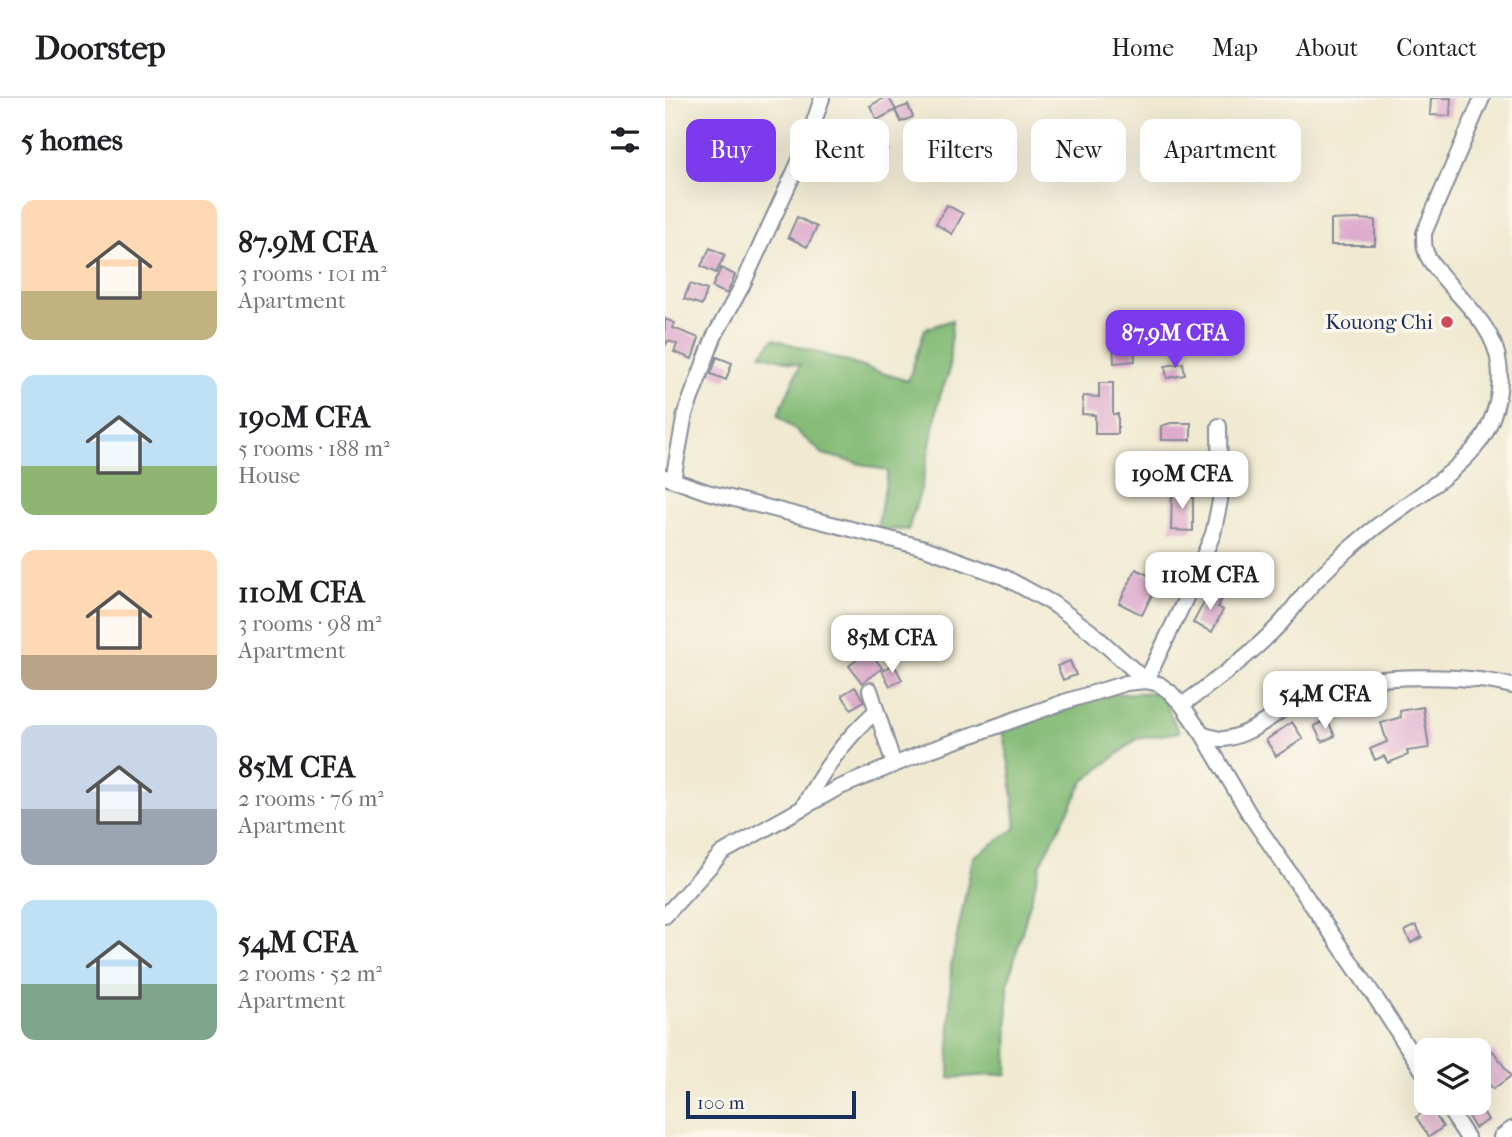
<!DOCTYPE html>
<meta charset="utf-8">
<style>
body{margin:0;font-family:"IM FELL French Canon",serif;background:#f2f2f2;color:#202124;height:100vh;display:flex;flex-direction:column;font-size:26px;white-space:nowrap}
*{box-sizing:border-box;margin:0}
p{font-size:23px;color:#757577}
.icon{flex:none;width:38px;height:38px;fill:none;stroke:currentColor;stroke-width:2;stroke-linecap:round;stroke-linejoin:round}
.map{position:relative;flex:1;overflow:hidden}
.side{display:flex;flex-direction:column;background:#fff;width:665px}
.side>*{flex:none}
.banner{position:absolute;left:21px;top:21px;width:665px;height:63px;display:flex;gap:14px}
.buttons{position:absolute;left:749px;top:940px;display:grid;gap:14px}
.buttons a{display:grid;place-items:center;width:77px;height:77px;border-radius:14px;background:#fff;box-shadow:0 7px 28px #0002;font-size:35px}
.scale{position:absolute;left:21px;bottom:18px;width:170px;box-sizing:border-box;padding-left:7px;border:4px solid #1b2f5e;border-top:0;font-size:19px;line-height:24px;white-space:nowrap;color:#1b2f5e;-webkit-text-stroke:5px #fbf7ec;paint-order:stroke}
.price{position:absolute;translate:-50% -60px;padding:0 16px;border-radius:14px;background:#fff;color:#222;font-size:23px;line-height:46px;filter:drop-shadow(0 2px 4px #0008)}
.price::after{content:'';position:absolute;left:50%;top:42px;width:21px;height:16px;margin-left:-10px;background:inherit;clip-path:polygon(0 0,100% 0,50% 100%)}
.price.current{background:#7c3aed;color:#fff}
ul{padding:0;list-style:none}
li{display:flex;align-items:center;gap:21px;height:175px;padding:0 21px}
li span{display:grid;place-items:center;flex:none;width:196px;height:140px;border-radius:14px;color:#555}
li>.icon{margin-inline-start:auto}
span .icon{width:84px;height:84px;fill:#fffc;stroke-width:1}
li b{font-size:30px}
h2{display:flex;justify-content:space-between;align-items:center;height:84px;padding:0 21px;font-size:30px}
.pill{padding:0 24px;border-radius:14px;background:#fff;box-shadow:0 7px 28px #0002;font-size:24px;line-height:63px}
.pill.current{background:#7c3aed;color:#fff}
header{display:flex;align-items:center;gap:42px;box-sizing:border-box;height:98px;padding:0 35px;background:#fff;border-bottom:2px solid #e0e0e0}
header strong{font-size:33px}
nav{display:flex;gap:38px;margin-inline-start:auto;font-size:24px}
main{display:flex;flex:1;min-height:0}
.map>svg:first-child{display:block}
</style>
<header>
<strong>Doorstep</strong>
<nav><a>Home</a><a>Map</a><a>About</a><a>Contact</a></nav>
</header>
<main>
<section class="side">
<h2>5 homes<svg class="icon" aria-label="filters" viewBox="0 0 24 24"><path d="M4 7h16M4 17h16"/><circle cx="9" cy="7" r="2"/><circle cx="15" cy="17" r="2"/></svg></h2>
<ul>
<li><span style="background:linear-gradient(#ffd9b3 65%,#c2b280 0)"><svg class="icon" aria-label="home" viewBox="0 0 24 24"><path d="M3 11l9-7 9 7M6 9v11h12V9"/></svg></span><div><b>87.9M CFA</b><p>3 rooms · 101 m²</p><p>Apartment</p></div></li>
<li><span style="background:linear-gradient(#bfe0f5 65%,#8fb573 0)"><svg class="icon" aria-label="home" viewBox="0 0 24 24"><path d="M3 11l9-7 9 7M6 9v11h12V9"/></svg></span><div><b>190M CFA</b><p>5 rooms · 188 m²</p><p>House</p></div></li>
<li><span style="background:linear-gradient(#ffd9b3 75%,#b9a48a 0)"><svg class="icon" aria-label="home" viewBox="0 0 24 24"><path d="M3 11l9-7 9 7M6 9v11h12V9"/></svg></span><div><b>110M CFA</b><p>3 rooms · 98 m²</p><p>Apartment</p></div></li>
<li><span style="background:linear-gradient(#c9d6e8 60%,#9aa5b1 0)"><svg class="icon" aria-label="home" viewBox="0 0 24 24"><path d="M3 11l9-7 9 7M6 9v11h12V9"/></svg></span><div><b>85M CFA</b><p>2 rooms · 76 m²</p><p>Apartment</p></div></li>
<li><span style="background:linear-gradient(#bfe0f5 60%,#7fa58c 0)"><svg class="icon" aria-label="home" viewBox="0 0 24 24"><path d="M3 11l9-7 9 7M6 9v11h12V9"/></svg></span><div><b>54M CFA</b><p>2 rooms · 52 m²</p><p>Apartment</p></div></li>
</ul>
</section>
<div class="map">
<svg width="847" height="1039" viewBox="0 0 847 1039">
<rect width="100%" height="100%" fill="#fbf7ec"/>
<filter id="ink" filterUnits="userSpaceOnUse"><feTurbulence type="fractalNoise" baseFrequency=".0143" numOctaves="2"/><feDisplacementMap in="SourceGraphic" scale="14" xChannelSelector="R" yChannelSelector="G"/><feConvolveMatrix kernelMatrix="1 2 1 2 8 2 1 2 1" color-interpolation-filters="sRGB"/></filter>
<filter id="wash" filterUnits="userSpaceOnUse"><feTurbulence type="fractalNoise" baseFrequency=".00686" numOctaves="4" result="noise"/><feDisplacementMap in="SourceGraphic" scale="28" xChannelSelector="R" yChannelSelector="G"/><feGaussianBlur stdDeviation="1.57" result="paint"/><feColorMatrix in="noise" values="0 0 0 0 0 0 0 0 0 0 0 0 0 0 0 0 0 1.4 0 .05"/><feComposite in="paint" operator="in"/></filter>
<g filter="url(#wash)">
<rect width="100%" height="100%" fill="#f0ead1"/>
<path fill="#86bc78" stroke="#50766b" stroke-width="2" d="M287,222L284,274L275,298L256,391L243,432L212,431L223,373L158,356L113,317L135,267L96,256L109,241L243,283L260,231Z
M495,594L514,634L472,641L419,683L376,765L343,885L342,976L284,980L286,868L308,759L351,730L345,671L336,627L425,597Z"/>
<g id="blocks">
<path fill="#deabcc" d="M219,0H224L231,12L212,22L205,8Z
M766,0H786L785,18L765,17Z
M243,7L248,19L236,24L230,12Z
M214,38L223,51L211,59L203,46Z
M282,107L298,116L287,136L271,126Z
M132,119L152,129L142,149L123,139Z
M692,121L710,122V147H666V122Z
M45,150L60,157L51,175L36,168Z
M56,170L70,177L62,196L47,189Z
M25,186L42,192L37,207L19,201Z
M0,221L10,225L8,230L34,240L27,261L9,254L12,246L3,243L0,248Z
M469,245L470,263L449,265L448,247Z
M52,259L67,265L61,282L46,276Z
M518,265L520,277L502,280L500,268Z
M434,285H448V316H453V336H430V317L417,316L418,298L434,299Z
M506,325H526V342H496V328Z
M528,393V433L506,432L507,394Z
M471,471L494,483L477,517L454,505Z
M546,491L558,497L553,509L558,512L547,534L528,525Z
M204,552L217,570L197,585L184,568Z
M405,563L411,577L398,582L392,568Z
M229,566L237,582L225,588L217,573Z
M190,589L199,603L186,611L177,597Z
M758,609L764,650L742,653L743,657L723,665L719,658L710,662L705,651L722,644L716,625L736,619L735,613Z
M662,621L670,638L657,644L649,628Z
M627,624L638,641L611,658L601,642Z
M751,827L757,839L746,845L740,833Z
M828,953L846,978L828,991L814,971V963Z
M815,1009L823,1022L810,1030L802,1017Z
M766,1010L778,1029L764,1039L751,1019Z"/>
</g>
</g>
<g filter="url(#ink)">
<use href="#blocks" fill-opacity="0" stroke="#868c98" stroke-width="2"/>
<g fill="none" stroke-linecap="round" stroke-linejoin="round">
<defs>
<path id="minor" d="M0,379L42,394L260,450L339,479L387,505L425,533L481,583L520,502L548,436L555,403L554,328
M8,382L20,316L49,239L77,188L140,51L157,0
M205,592L229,667
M517,607C551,582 587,556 616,525C626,514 635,500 646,488C661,471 679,455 696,441C731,410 779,386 809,351C828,330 838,294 834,266C830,230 799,205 777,178C771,170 762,161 760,151C759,147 759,140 759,135L817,0
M538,637C545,638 553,642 559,641C594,637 624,599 659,590C709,577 798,575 847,588
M138,709C158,672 179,642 210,614
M0,818L57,755L173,690L265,652L399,604L461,585L481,583L494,586L505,594L517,607L538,637L585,717L712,902L761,978
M779,1004L802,1039
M836,1039L847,1031"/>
</defs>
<use href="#minor" stroke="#868c98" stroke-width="18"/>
<use href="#minor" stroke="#fff" stroke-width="14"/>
</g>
</g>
<circle fill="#d1495b" stroke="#fbf7ec" stroke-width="2.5" cx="782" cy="224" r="7"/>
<g text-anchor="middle" stroke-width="7" stroke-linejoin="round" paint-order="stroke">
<g font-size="21" fill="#1b2f5e" stroke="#fbf7ec" text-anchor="end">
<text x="768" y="231">Kouong Chi</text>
</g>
</g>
</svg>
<div class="buttons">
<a><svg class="icon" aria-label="layers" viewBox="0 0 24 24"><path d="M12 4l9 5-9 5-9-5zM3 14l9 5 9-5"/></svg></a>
</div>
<div class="scale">100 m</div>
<b class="price current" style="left:510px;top:272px">87.9M CFA</b>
<b class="price" style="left:517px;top:413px">190M CFA</b>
<b class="price" style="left:545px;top:514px">110M CFA</b>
<b class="price" style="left:227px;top:577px">85M CFA</b>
<b class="price" style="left:660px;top:633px">54M CFA</b>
<div class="banner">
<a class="pill current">Buy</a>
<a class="pill">Rent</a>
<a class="pill">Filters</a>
<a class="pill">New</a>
<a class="pill">Apartment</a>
</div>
</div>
</main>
